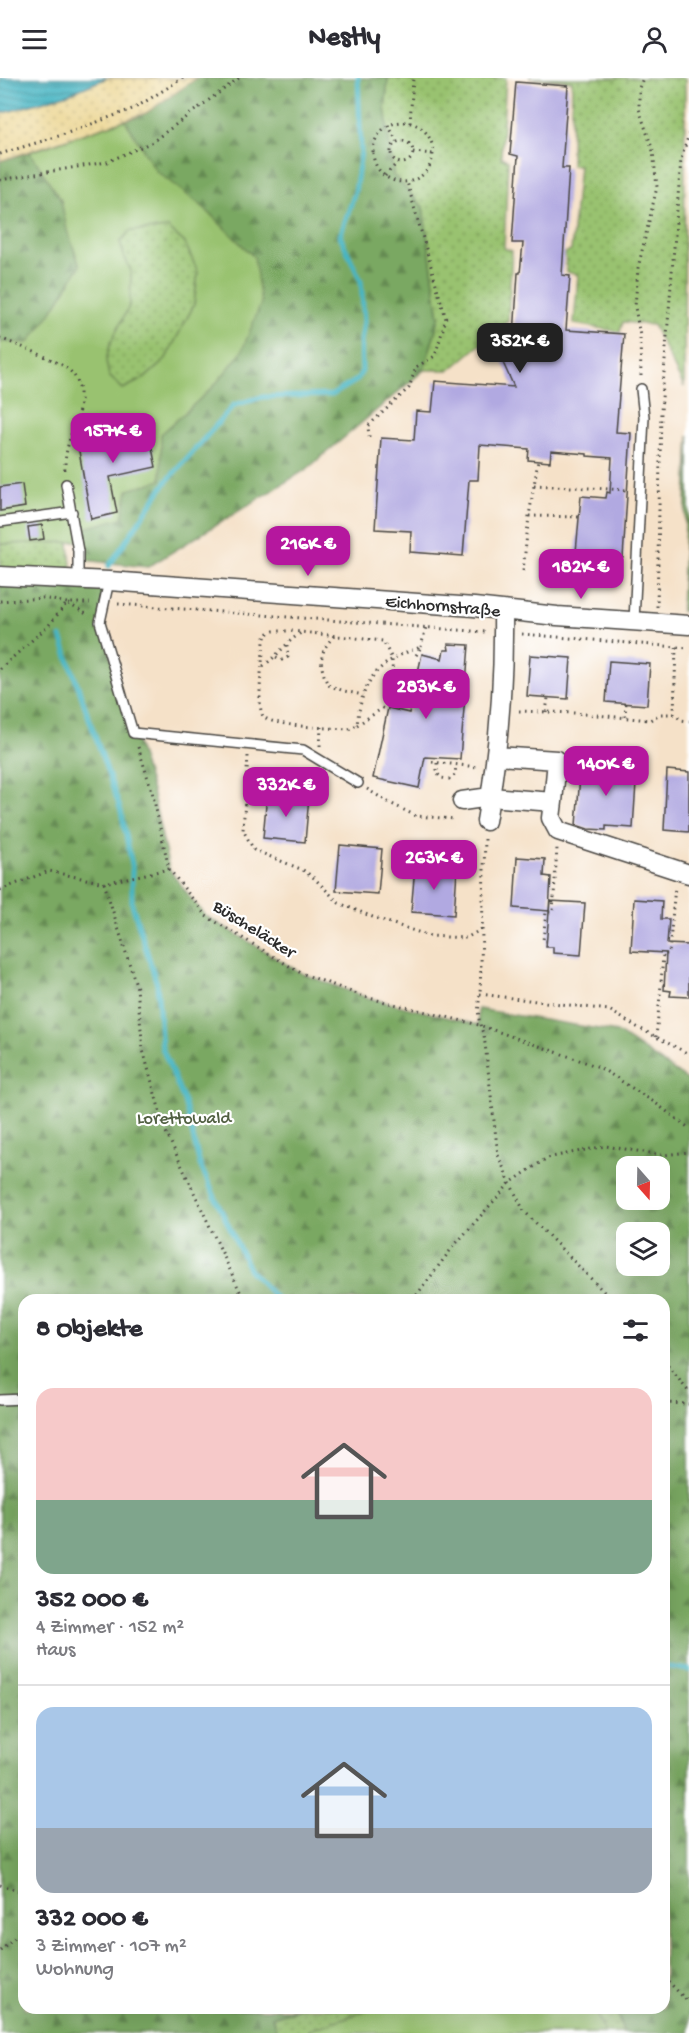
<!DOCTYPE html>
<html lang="de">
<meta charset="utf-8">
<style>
body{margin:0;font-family:"Gochi Hand",sans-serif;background:#f7f7f7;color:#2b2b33;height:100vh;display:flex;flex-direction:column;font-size:22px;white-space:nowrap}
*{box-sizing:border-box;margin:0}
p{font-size:20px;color:#7c7c81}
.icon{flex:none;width:33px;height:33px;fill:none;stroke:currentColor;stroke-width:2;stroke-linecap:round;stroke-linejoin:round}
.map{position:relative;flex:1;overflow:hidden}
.side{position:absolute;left:18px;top:1216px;width:652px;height:720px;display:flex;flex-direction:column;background:#fff;border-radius:18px;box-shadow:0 6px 24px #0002}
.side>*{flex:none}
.needle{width:39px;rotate:160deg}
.buttons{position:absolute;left:616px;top:1078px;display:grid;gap:12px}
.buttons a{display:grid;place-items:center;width:54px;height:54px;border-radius:12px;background:#fff;box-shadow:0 6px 24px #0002;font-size:30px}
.price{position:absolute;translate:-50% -51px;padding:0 14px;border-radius:12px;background:#b5179e;color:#fff;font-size:20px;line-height:39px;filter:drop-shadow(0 2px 3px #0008)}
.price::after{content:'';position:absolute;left:50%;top:36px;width:18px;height:14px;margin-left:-9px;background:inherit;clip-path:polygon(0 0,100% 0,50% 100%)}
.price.on{background:#222;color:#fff}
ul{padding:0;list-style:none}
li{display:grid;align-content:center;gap:12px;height:318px;padding:0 18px}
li+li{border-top:2px solid #e1e1e2}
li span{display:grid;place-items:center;height:186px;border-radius:18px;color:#555}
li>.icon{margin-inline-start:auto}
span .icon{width:108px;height:108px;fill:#fffc;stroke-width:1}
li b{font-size:26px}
h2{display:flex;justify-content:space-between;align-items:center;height:72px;padding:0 18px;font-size:26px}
header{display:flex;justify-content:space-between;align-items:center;height:78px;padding:0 18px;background:#fff;font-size:27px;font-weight:700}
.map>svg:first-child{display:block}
</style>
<header><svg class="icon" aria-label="menu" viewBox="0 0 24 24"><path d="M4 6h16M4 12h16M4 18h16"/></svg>Nestly<svg class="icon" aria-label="person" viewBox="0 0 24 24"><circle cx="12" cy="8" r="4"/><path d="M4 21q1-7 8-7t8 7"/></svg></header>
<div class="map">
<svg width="689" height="1955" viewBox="0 0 689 1955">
<defs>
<pattern id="grass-dots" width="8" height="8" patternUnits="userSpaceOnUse" patternTransform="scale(1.5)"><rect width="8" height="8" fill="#99c26f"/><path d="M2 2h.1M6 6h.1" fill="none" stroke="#7d9e5b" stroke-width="1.8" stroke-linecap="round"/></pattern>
<pattern id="forest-firs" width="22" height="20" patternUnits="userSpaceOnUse" patternTransform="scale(1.5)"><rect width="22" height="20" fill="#7aa862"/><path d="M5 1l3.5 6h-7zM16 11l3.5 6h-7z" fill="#648951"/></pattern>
<pattern id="sand-dots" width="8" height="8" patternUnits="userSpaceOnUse" patternTransform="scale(1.5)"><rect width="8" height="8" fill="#eeda9e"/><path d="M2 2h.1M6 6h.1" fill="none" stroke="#cb8" stroke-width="1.8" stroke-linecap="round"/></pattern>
<pattern id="water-rules" width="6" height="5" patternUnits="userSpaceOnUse" patternTransform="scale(1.5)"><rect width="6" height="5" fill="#47b5c3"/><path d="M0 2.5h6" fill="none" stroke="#3b939f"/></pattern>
</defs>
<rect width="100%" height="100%" fill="#fff"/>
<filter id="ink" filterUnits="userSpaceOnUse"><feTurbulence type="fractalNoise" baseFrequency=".0167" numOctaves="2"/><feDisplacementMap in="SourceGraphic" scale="12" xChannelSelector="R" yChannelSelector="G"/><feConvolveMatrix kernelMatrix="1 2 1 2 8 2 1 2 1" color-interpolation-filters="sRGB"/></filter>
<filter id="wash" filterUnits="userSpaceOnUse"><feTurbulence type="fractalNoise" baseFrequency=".008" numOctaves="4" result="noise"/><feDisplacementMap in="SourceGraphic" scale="24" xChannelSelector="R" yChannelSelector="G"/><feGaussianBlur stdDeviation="1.35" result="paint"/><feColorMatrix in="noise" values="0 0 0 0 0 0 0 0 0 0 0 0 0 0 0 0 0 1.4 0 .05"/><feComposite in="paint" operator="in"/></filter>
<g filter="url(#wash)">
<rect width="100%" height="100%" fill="#f5e1c8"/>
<path fill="url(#grass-dots)" stroke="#62764d" stroke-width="1.5" d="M388,0H506L501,79L508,83L504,170L512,173L508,243L450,292H424L439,240L423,129L393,97L385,29Z
M529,0H685L684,309L653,247L623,244L620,254L574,246L578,197L567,194L565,175L571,173L579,87H571L572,3Z
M168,150L185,165L198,194L194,227L165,282L145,300L123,311L109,298L106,283L110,266L130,226L131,193L124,178L120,165L130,153Z
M69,464L72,501L0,498V466Z
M298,1930H615L624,1955H277L272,1939Z"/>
<path fill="url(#forest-firs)" stroke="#526a46" stroke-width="1.5" fill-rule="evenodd" d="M195,0H388L385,29L393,97L423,129L439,240L424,292L307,391L148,489L83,482L81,450L128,412L160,402L161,356L213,309L254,179L203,129L156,93L125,42L146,35Z
M30,74L61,122L67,152L80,188L50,237L28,266L0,264V83Z
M689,357V534L681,533Z
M0,498L109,503L100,544L152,713L169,791L189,818L206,838L301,895L365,919L478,947V931L617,954L689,1003V1955H624L615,1931L664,1930V1222H24V1930L298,1931L272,1939L277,1955H0ZM627,1089H660V1122H627ZM627,1155H660V1188H627Z"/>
<path fill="url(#sand-dots)" stroke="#8c8264" stroke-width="1.5" d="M107,0H197L146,35L0,83V36L68,16Z"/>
<path fill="#99c26f" stroke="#62764d" stroke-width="1.5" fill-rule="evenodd" d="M125,42L156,93L203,129L254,179L261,225L241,275L213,309L161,356V402L128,412L122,440L81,451L82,462L69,464L0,466V264L28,265L50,237L80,188L67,152L61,122L30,74ZM168,150L185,165L198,194L194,227L165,282L145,300L123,311L109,298L106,283L110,266L130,226L131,193L124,178L120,164L130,153Z
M596,1931L604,1955H310L309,1952L371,1931Z"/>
<path fill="url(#water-rules)" stroke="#397077" stroke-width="1.5" d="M0,0H107L68,16L0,36Z"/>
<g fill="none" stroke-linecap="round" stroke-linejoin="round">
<path stroke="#47b5c3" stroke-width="5" d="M109,488L166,404L234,327L262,319L332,317L357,302L362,293L361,263L364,243L361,203L340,158L355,114L361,74L358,0
M61,559L121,733L132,787V826L157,906L162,970L184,1023L200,1087L250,1193L278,1222
M664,1588L689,1592"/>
</g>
<g id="blocks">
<path fill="#b1a9e1" d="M516,4L568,8L562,90H569L562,197L570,198L566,252L624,256L616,354L631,355L623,480L576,474L581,418L606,420L607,414L610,415L612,380L587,378V376L551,373L550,384L528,382L529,371L480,367L478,402H469L463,478L410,474L411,453L375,451L381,360L414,362L416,333L432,334L435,303L514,309L495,267L514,257L518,195H520L523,165H512L518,78L510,76Z
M147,346L156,389L110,399L117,435L91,441L77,362Z
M22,406L25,429L0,433V409Z
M42,447L44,461L30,463L28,449Z
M448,566L469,567L460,681L425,679L419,710L373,700L388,630L409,635L422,576L442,581L444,572H449Z
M530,577L571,580L568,621L527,618Z
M609,583L650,586L647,627L606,624Z
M581,686L637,690L633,750L606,748V752L588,751L576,747Z
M667,692L689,694V754L664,752Z
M267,716L309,719L305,764L263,760Z
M340,767L382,771L378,816L336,813Z
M517,779L545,781L544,798L551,799L549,833L514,830Z
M415,789L457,792L454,837L411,834Z
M634,821L662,823L661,841H669L667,866L689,867V919L670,918L671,913L664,912L666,875L631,873Z
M550,823L585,825L581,877L553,875V869H546Z"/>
</g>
</g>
<g filter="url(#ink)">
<use href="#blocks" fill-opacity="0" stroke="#494643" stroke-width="1.5"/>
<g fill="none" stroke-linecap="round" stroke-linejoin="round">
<defs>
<path id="lane" d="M66,406L78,473V501
M0,444L72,434
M109,503L100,544L133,655L303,672L358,705
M634,543L644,339L641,311
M0,1322L24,1321"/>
<path id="street" d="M0,498L109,503L474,529L557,538L689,547
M496,678L557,682L553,724
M462,723L490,719L553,724L551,740L558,753L689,796
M486,743C499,673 504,603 503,532"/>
</defs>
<use href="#lane" stroke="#494643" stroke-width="12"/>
<use href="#street" stroke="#494643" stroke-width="21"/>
<path stroke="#494643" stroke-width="3" stroke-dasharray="1.5 4.5" stroke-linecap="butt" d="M373 74a30 30 0 1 1 60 0a30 30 0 1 1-60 0Z
M410,45L413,0
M388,47L397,63
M391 74a11 11 0 1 1 22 0a11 11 0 1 1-22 0Z
M413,74L433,76
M0,76L62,57L135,30L183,0
M385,98L397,85
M0,102L107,84L152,64L239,0
M0,260C16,267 62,283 72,295C83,307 81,327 77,340C70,359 64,375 65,395
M641,298L640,258L635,229L638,190L657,109L653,73L639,31V10L643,0
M369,359L368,348L409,310L416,289L435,278L446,241L407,104
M534,407L627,412
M529,438L583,439
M523,493L529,438L538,383
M0,523L43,520L67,525H90
M118,526L485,554
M657,529L661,333L681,81L689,56
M522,556L689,570
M334,558C318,575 319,587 328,607L344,613L363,617
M421,569L426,549
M676,569L674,636L681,642L689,643
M276,579L282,582L288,579L287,567
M263,588C278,578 286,564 301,555
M0,591L49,547L67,525L88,537
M393,608L392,581L383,563L292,553H274L266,556L264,564C263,578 256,628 263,638C271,649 333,650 349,651L357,647C362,601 378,583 421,569L415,579
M519,633L574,635L650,642L660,636H674
M546,634L548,620
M625,639L626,625
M357,647L386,628
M320,668L321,649
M138,669L152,713L169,791L206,838L301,895L365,919L479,947L599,989L654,1024L689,1050
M248,678L243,752L254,772L303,792L314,800L339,825L375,840L430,858L466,860L482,851
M432,684L478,689
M437,685V695L441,700L449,701L455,697L456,687
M367,711L388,724L416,738L455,741
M485,761L480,916C478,931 477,943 484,957L498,1077L510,1105L524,1133L612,1222
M104,805L137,910L143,972L165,1052L244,1222
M0,812L49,793L104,805L169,791
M547,863H543L546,834H553L557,770
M664,907L661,906L663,876H669L675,808
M480,916L609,932L637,949L689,976
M656,959L661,907
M413,1222L452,1170L510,1105L547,1080L605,1068L663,1077L689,1074
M664,1283L689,1314
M664,1325L689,1326
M0,1807L24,1814
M0,1872L24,1851
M664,1899L689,1925"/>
<use href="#lane" stroke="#fff" stroke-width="9"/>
<use href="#street" stroke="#fff" stroke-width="18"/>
</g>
</g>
<g text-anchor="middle" stroke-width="4.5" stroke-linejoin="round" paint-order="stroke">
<g font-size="18" fill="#2b2b2b" stroke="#fff">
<text transform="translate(443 527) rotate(5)" y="6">Eichhornstraße</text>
<text transform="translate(255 850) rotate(32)" y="6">Büscheläcker</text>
</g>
<g font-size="18" fill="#526043" stroke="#fff">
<text x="184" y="1045">Lorettowald</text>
</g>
</g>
</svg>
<div class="buttons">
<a><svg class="needle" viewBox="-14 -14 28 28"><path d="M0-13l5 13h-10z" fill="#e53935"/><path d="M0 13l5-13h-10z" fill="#7c7c81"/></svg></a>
<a><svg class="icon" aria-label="layers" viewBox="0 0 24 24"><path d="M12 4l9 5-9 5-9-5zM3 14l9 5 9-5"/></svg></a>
</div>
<b class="price on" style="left:520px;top:296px">352K €</b>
<b class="price" style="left:113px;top:386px">157K €</b>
<b class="price" style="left:308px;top:499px">216K €</b>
<b class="price" style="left:581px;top:522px">182K €</b>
<b class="price" style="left:426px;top:642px">283K €</b>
<b class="price" style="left:606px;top:719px">140K €</b>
<b class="price" style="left:286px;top:740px">332K €</b>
<b class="price" style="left:434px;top:813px">263K €</b>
<section class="side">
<h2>8 Objekte<svg class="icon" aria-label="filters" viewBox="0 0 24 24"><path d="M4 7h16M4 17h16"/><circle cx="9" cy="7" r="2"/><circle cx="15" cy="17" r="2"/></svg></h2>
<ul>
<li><span style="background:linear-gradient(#f6c9c9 60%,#7fa58c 0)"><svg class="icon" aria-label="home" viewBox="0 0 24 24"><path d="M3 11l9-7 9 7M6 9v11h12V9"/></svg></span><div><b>352 000 €</b><p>4 Zimmer · 152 m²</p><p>Haus</p></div></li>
<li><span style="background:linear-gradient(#a9c7e8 65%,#9aa5b1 0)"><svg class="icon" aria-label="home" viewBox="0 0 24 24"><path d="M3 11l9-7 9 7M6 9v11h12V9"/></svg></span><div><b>332 000 €</b><p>3 Zimmer · 107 m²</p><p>Wohnung</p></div></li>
</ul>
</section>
</div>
